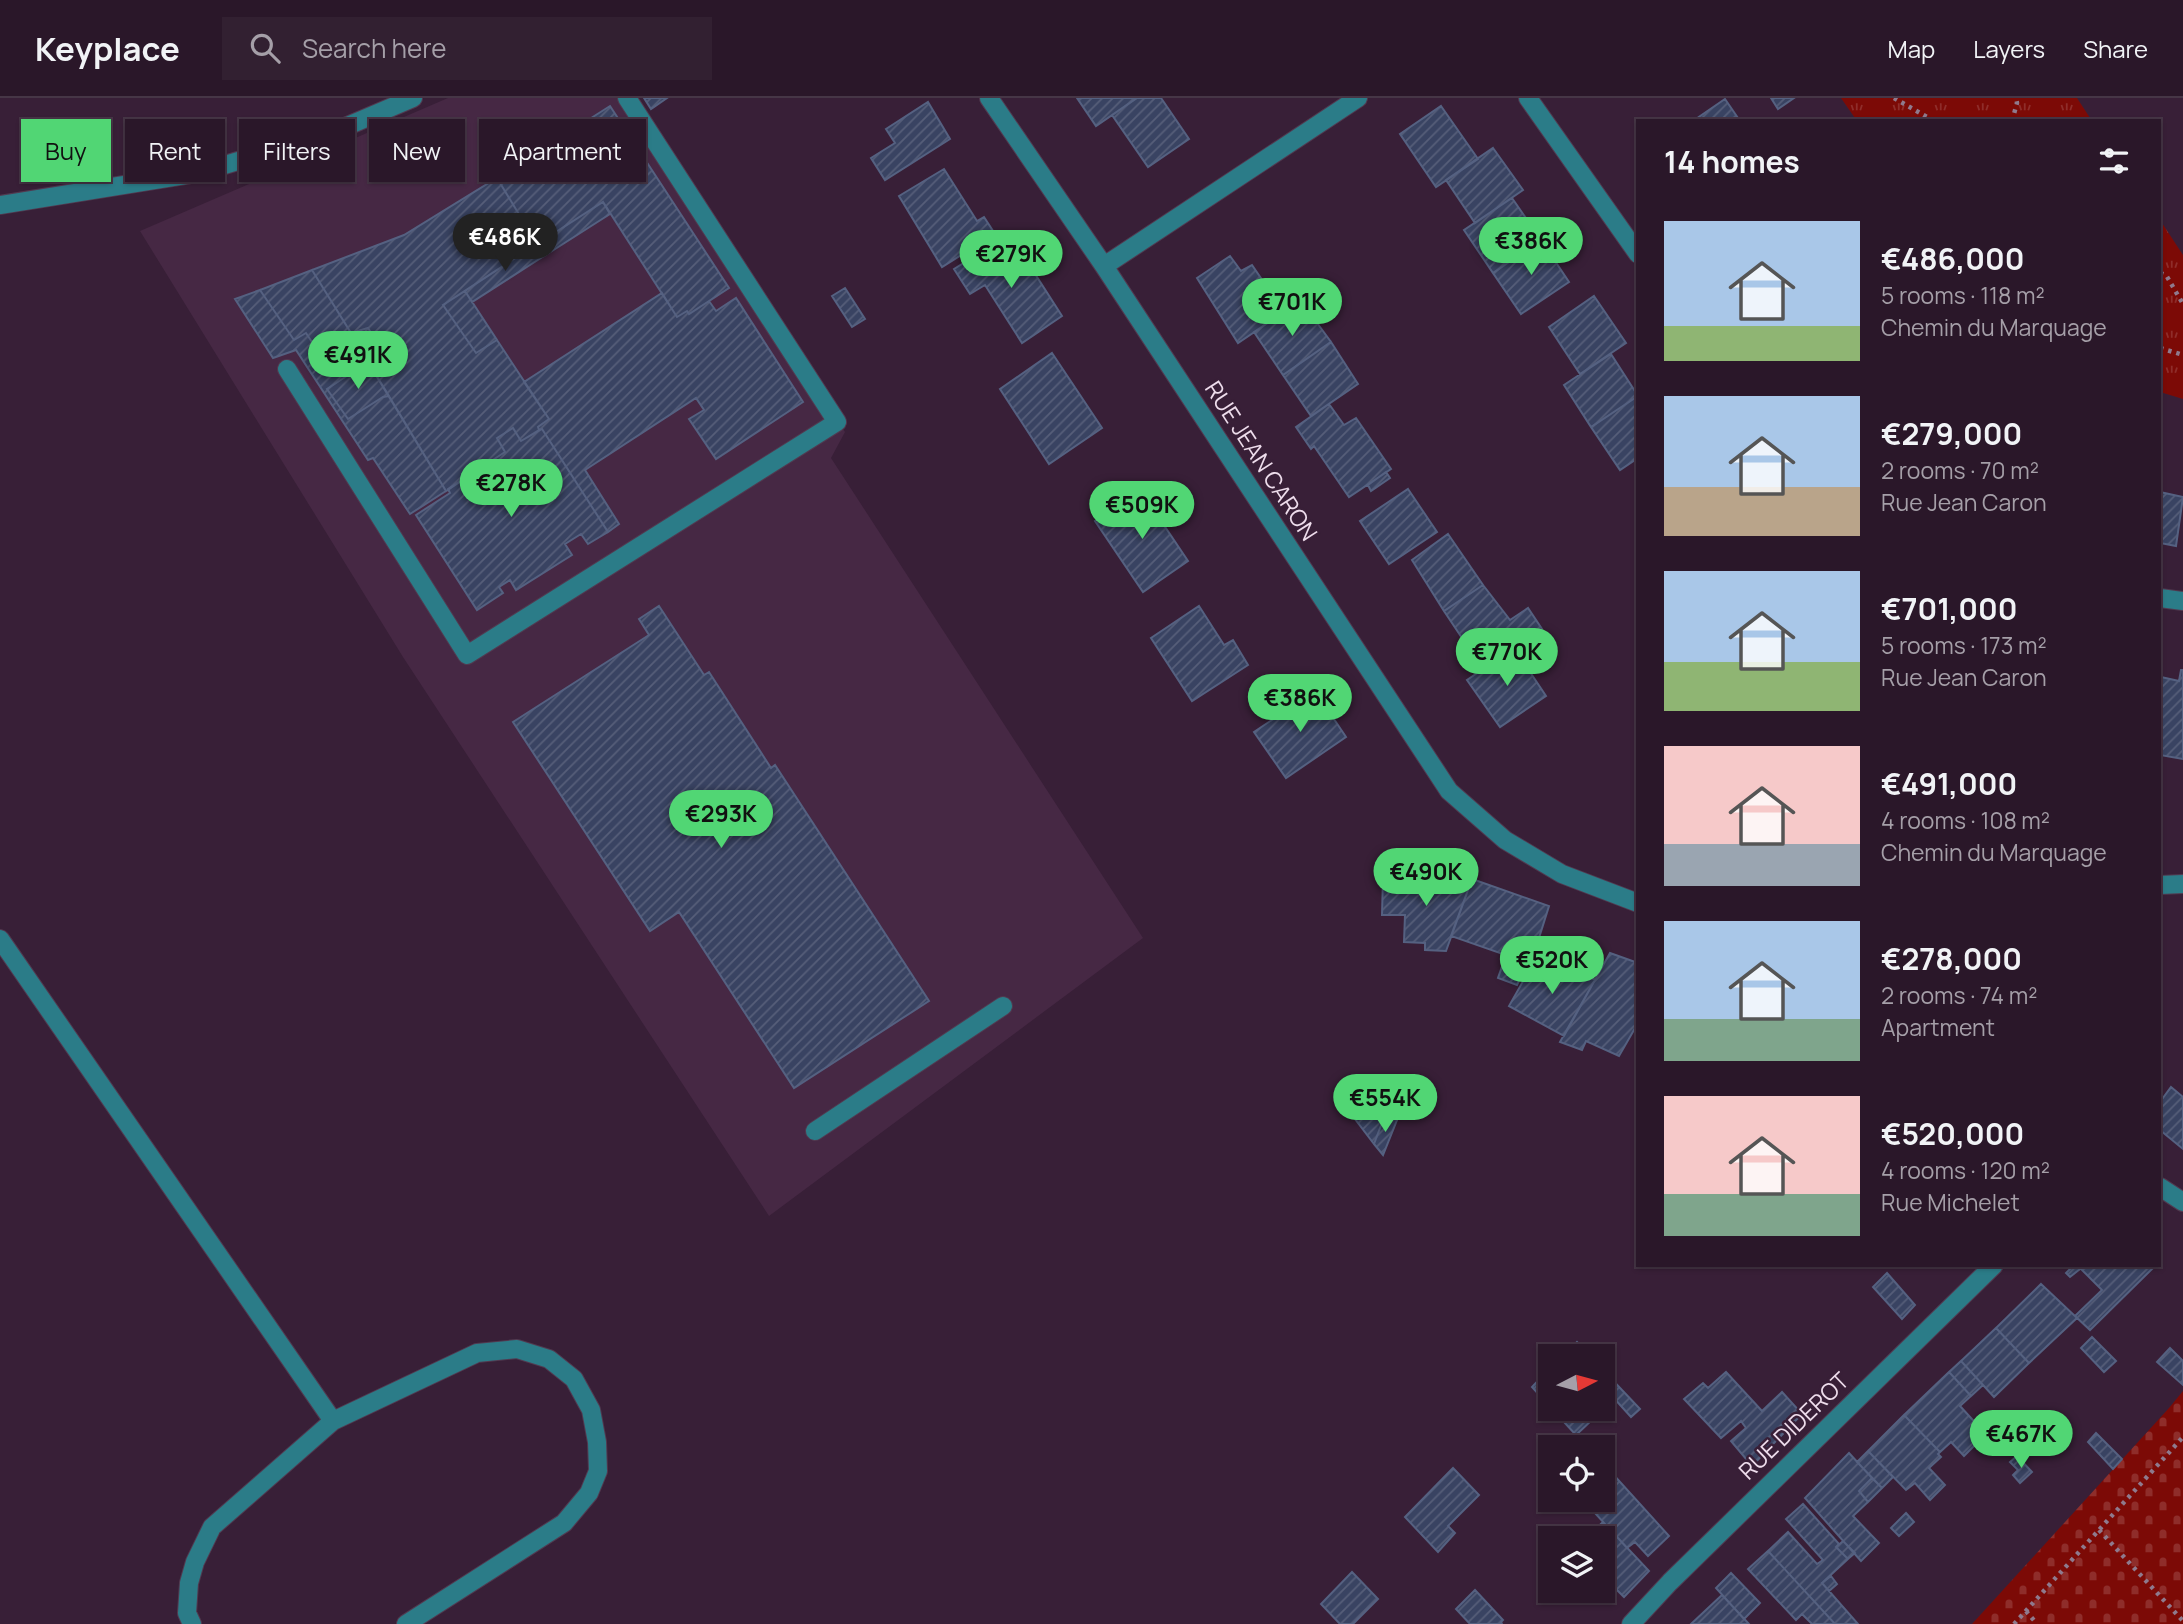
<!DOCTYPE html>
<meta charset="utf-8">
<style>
body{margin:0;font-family:Manrope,sans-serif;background:#322031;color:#f1f3f6;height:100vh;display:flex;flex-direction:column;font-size:26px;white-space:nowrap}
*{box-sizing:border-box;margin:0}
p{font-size:23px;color:#a59fa8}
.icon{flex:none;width:38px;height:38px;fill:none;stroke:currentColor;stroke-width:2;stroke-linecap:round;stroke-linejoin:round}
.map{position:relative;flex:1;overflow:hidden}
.details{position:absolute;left:1636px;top:21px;width:525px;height:1148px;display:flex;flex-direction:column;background:#2a1729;border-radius:0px;box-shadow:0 2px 5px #0004,0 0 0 2px #463646}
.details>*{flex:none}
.top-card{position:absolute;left:21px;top:21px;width:665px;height:63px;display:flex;gap:14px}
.needle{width:46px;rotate:84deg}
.tools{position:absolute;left:1538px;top:1246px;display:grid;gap:14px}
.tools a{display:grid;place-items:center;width:77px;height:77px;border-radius:0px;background:#2a1729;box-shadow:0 2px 5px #0004,0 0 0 2px #463646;font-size:35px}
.price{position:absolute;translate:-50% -60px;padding:0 16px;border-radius:24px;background:#51d674;color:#111;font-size:23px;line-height:46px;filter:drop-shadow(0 2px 4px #0008)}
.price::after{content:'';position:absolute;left:50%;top:42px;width:21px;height:16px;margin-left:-10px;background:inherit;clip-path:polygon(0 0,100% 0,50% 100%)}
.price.current{background:#222;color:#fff}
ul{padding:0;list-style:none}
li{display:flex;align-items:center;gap:21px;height:175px;padding:0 28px}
li span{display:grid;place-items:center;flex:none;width:196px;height:140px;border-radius:0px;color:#555}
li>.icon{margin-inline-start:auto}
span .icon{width:84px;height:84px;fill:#fffc;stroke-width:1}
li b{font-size:30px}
h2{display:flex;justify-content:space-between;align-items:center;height:84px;padding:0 28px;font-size:30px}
.chip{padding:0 24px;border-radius:0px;background:#2a1729;box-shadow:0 2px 5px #0004,0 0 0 2px #463646;font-size:24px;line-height:63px}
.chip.current{background:#51d674;color:#111}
header{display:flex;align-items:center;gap:42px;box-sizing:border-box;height:98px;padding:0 35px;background:#2a1729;border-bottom:2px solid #463646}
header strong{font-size:33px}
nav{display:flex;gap:38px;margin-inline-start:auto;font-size:24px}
.search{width:490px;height:63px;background:#322031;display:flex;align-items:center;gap:18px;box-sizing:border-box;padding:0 24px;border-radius:0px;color:#a59fa8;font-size:26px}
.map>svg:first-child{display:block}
</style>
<header>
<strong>Keyplace</strong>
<div class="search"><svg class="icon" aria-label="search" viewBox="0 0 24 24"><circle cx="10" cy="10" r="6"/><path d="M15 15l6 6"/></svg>Search here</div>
<nav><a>Map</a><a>Layers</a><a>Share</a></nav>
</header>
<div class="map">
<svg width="2183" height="1526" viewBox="0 0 2183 1526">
<defs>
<pattern id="grass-tufts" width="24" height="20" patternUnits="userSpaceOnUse" patternTransform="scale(1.75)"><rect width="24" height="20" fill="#7c0a06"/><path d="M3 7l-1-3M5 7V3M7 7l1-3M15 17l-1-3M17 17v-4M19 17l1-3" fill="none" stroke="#8f2d2a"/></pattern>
<pattern id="cemetery-stones" width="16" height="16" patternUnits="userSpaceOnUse" patternTransform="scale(1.75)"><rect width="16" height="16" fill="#7c0a06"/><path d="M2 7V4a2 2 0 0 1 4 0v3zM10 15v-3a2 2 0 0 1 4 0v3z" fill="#8f2d2a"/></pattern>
<pattern id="building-hatch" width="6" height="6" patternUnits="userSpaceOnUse" patternTransform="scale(1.75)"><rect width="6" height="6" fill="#394362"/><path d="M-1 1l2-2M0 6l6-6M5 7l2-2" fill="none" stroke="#565e79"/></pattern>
</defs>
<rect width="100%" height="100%" fill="#381f37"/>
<path fill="#462844" d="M448,0H622L845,334L831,360L1143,840L769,1118L403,559L140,133Z"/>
<path fill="url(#grass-tufts)" d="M1841,0H2077L2092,23H1857Z
M2160,122L2183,157V301L2160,294Z"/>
<path fill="url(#cemetery-stones)" d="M2183,1293V1526H1972L2169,1310Z"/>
<path fill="url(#building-hatch)" stroke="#556181" stroke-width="2" d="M644,0H667L651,11Z
M1077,0H1137L1096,28Z
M1137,0H1161L1189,41L1148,69L1112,17Z
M1771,0H1794L1778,11Z
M1725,1L1740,23H1693Z
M928,4L950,41L885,82L871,60L895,45L886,31Z
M610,8L729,190L689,216L687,213L677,219L603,104L537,146L497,80Z
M1441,8L1478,61L1436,89L1400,36Z
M1493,50L1523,92L1475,125L1446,82Z
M944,71L977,123L984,119L995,136L942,169L899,98Z
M497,80L537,146L443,207L476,255L497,242L549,321L538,329L539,332L521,343L513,330L497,340L505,354L446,393L368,264L383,254L368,230L351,235L312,172L404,137Z
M1512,100L1541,142L1493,175L1464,132Z
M603,104L610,116L544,158L537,146Z
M1541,142L1569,184L1521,216L1493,175Z
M537,146L544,158L472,204L465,193Z
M994,146L1006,163L1021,154L1062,218L1022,245L985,187L970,196L954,171Z
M1230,158L1241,173L1252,167L1284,214L1238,245L1197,180Z
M312,172L351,235L314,247L306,235L294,242L260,192Z
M845,190L865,221L852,229L832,198Z
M260,192L294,242L306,235L314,247L351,235L368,264L327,291L348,321L383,299L389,298L446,393L410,416L373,360L368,362L296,252L273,260L235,201Z
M465,193L497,242L476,255L443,207Z
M662,195L677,219L687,213L689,216L709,203L716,213L736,200L803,304L716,361L689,321L704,312L696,300L585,372L619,426L608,434L542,331L539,332L538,329L549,321L524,284Z
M1594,198L1626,245L1580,276L1549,229Z
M1301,203L1331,244L1283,277L1254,234Z
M368,230L383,254L368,264L351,235Z
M1331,244L1358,286L1311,318L1283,277Z
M1052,255L1102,330L1049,366L1000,291Z
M1611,256L1638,298L1591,329L1564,287Z
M368,264L389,298L383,299L348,321L327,291Z
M1638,298V360L1620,372L1591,329Z
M1329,306L1344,327L1356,320L1391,371L1349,399L1314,348L1311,351L1296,329Z
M513,330L521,343L542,331L608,434L588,446L581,436L565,446L572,457L516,492L510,482L499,489L503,495L477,512L416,417L450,395L448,391L505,354L497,340Z
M1386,374L1390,380L1371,393L1368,387Z
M1408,391L1437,434L1389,466L1360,423Z
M1141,393L1188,463L1143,494L1095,423Z
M2160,394L2183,399L2176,448L2160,445Z
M1448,436L1483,487L1444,513L1412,462Z
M1483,487L1510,522L1528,510L1542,531L1514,550L1476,544L1468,549L1444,513Z
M659,508L704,577L709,574L771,670L775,667L929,903L794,990L679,814L650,833L513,624L649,537L639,521Z
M1199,508L1224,547L1233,542L1248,567L1192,603L1151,540Z
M1514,550L1546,598L1500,629L1467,582Z
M2181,572H2183V661L2160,657L2161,579L2179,583Z
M1315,593L1346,639L1286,680L1254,634Z
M1383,779L1472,781L1446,853L1425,852V845L1404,844L1405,817H1382Z
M1472,781L1549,808L1533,859H1531L1517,887L1498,880L1506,857L1451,838Z
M1610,855L1638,865V925L1619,958L1586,943L1582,952L1560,944Z
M1535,862L1564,877L1569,868L1595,882L1564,938L1509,908Z
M1562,864L1569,868L1564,877L1556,873Z
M1366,985L1393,995L1374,1046L1352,1017Z
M2171,989L2183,999V1051L2160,1032V1004Z
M1385,1017L1397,1022L1383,1057L1374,1046Z
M2074,1167L2080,1171L2070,1179L2066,1175Z
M2077,1167H2151L2153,1170L2090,1232L2075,1218L2102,1192Z
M1887,1175L1915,1207L1902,1221L1873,1189Z
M2041,1186L2077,1220L2029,1265L1996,1230Z
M1996,1230L2029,1265L1994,1299L1961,1263Z
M2092,1239L2116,1263L2104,1274L2081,1250Z
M1577,1244L1591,1258H1563Z
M2170,1250L2183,1263V1287L2157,1264Z
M1961,1263L1983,1287L1971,1298L1949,1274Z
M1550,1270V1309L1532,1289Z
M1603,1272L1640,1311L1631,1319L1603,1288Z
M1726,1274L1762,1313L1782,1294L1802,1316L1752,1368L1731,1343L1746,1330L1741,1323L1721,1340L1684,1301L1703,1285L1708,1290Z
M1949,1274L1971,1298L1960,1308L1991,1342L1982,1350L1977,1345L1964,1358L1951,1344L1940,1354L1904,1317Z
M1552,1311H1583L1592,1322L1576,1337Z
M1583,1311H1599L1590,1319Z
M1904,1317L1940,1354L1938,1356L1941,1359L1929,1370L1945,1387L1930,1402L1915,1385L1906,1392L1868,1353Z
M2096,1335L2122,1361L2113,1371L2088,1344Z
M1868,1353L1893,1379L1882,1390L1857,1364Z
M1849,1355L1872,1380L1859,1393L1868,1404L1853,1418L1879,1445L1861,1463L1805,1400Z
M2017,1358L2032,1374L2020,1385L2013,1377L2018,1372L2010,1364Z
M1453,1370L1479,1397L1448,1428L1455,1435L1438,1454L1405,1419Z
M1611,1374L1669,1438L1648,1458L1635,1444L1627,1450L1583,1402H1603V1382Z
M1872,1380L1882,1390L1868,1404L1859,1393Z
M1803,1406L1839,1446L1836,1449L1848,1461L1822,1485L1858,1526H1835L1768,1453L1788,1434L1817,1466L1823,1462L1786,1421Z
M1906,1415L1914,1424L1899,1438L1891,1430Z
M1603,1424L1649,1473L1624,1499L1603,1478V1440H1586Z
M1843,1443L1855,1455L1848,1461L1836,1449Z
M1768,1453L1835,1526H1812L1802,1516L1796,1522L1748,1471Z
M1352,1474L1378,1501L1353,1526H1340L1321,1506Z
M1731,1475L1760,1505L1744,1521L1716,1490Z
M1831,1478L1837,1486L1829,1493L1822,1485Z
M1475,1492L1503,1522L1501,1524L1502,1526H1470L1456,1511Z
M1722,1497L1749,1526H1691Z"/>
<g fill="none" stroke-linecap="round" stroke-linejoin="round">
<defs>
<path id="minor" d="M989,0L1104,168L1449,693L1505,742L1562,776L1638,805
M1528,0L1638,156
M0,107L198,75L331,35L413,0
M1104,168L1358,0
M287,271L467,557L837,324L627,0
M2160,500L2183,503
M2160,787L2183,786
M0,841L333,1323
M815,1033L1003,908
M2160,1089L2183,1104
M192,1526L187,1515L189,1485L195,1464L212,1429L333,1323L477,1255L517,1251L549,1261L574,1281L591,1312L597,1344L598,1373L589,1395L564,1425L406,1526
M1631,1526L1670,1484L1994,1167"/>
</defs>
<use href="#minor" stroke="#513a50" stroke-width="20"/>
<path stroke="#8f7a8d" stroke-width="4.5" stroke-dasharray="3.5 5" stroke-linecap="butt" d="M1894,0L1934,23
M2012,23L2017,5L2016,0
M2160,175L2166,177L2183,206
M2160,250L2183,257
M2099,1432L2183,1523
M2026,1513L2037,1526
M2014,1526L2183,1339"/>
<use href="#minor" stroke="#2b7c88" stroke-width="18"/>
</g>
<g text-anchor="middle" stroke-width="5" stroke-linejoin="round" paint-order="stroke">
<g font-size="23" fill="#eeddec" stroke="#381f37">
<text transform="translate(1261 363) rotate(57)" y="8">RUE JEAN CARON</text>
<text transform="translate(1794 1328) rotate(-44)" y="8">RUE DIDEROT</text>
</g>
</g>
</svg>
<div class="tools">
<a><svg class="needle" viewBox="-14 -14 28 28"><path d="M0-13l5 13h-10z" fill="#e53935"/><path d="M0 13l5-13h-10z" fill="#a59fa8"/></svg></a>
<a><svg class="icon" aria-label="locate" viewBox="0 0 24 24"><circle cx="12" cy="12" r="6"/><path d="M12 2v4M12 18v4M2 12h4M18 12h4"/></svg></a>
<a><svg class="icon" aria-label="layers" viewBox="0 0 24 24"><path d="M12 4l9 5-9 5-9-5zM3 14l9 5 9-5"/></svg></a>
</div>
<b class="price current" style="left:505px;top:175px">€486K</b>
<b class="price" style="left:1531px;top:179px">€386K</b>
<b class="price" style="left:1011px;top:192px">€279K</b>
<b class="price" style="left:1292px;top:240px">€701K</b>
<b class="price" style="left:358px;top:293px">€491K</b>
<b class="price" style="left:511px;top:421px">€278K</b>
<b class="price" style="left:1142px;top:443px">€509K</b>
<b class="price" style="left:1507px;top:590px">€770K</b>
<b class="price" style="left:1300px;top:636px">€386K</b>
<b class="price" style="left:721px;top:752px">€293K</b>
<b class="price" style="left:1426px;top:810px">€490K</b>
<b class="price" style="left:1552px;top:898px">€520K</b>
<b class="price" style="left:1385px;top:1036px">€554K</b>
<b class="price" style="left:2021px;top:1372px">€467K</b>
<div class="top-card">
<a class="chip current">Buy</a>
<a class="chip">Rent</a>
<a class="chip">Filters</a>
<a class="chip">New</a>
<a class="chip">Apartment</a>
</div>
<section class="details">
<h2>14 homes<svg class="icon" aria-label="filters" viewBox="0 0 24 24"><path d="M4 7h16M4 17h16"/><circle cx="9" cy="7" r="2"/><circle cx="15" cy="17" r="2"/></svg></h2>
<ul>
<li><span style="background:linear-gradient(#a9c7e8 75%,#8fb573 0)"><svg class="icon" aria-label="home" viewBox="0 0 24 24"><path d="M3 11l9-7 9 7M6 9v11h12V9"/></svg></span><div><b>€486,000</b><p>5 rooms · 118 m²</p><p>Chemin du Marquage</p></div></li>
<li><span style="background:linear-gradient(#a9c7e8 65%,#b9a48a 0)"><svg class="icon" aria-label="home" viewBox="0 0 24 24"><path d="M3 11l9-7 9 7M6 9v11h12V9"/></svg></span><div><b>€279,000</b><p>2 rooms · 70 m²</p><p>Rue Jean Caron</p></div></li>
<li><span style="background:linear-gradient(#a9c7e8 65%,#8fb573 0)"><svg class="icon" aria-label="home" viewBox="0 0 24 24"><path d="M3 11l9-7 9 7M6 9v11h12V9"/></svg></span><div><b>€701,000</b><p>5 rooms · 173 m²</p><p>Rue Jean Caron</p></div></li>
<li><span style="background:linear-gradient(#f6c9c9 70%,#9aa5b1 0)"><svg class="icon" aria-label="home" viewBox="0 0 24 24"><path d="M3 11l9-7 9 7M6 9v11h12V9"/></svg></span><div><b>€491,000</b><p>4 rooms · 108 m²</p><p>Chemin du Marquage</p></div></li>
<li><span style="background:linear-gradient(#a9c7e8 70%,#7fa58c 0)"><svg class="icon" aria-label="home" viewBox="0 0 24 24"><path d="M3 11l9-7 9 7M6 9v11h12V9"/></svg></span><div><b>€278,000</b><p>2 rooms · 74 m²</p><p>Apartment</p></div></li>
<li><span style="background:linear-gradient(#f6c9c9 70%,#7fa58c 0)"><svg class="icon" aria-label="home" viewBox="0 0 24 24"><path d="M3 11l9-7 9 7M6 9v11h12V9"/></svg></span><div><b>€520,000</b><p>4 rooms · 120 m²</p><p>Rue Michelet</p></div></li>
</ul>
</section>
</div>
